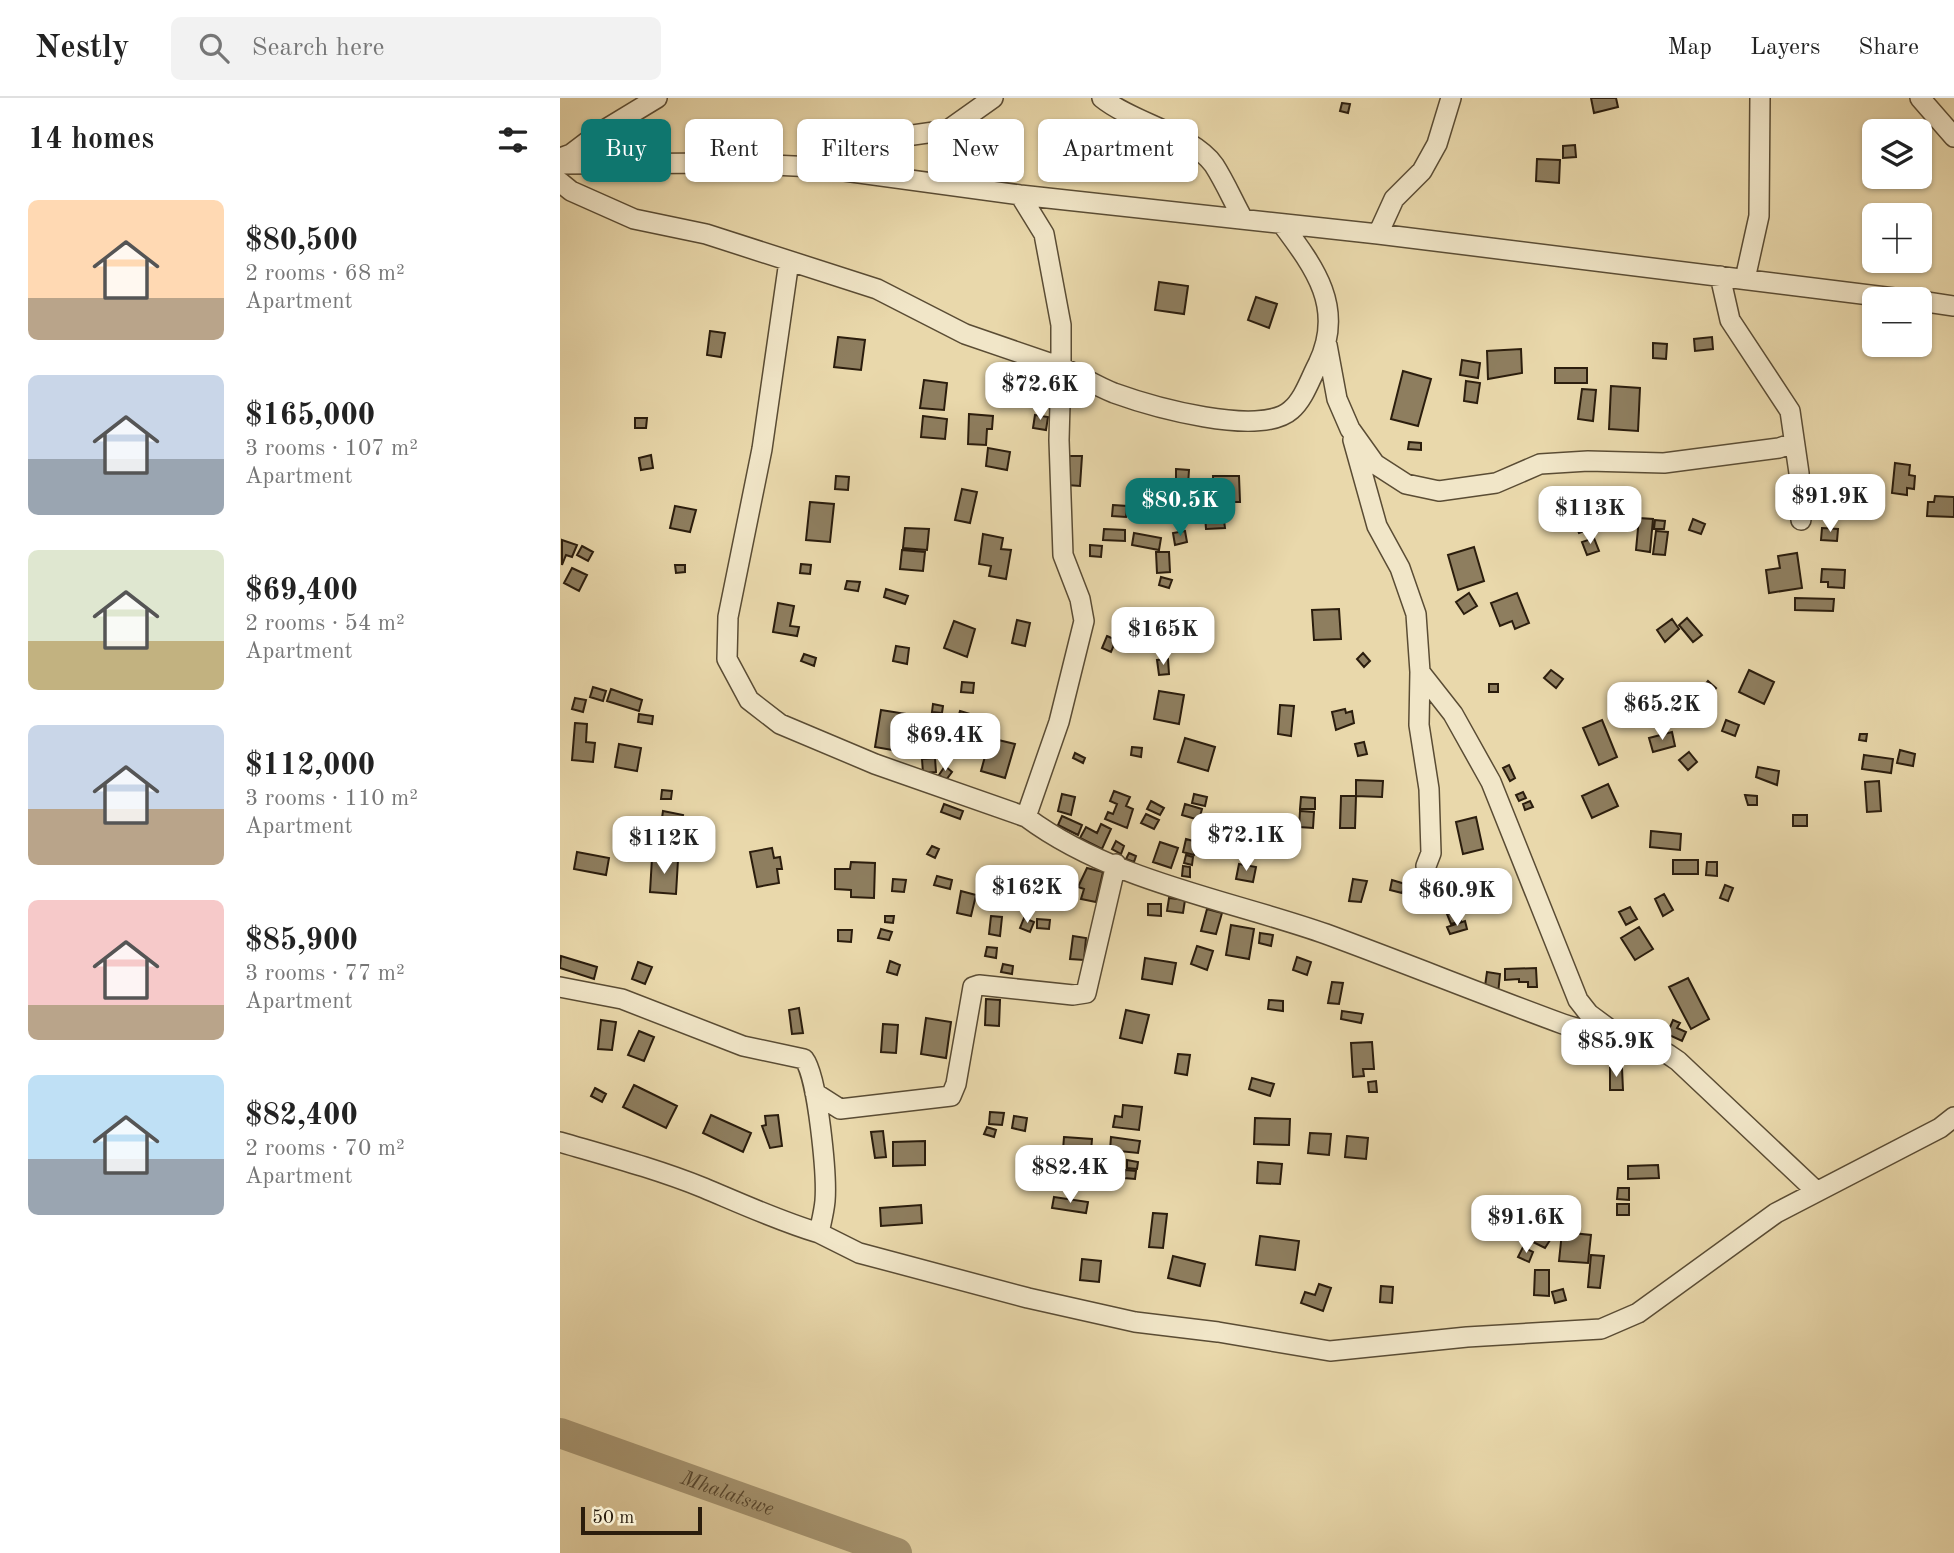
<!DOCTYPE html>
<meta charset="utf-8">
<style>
body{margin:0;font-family:"Old Standard TT",serif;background:#f2f2f2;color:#222;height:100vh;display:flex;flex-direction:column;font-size:26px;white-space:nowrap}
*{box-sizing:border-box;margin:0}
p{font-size:23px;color:#767676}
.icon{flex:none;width:38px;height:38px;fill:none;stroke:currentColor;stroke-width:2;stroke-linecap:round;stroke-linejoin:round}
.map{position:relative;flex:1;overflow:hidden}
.drawer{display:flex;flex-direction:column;background:#fff;width:560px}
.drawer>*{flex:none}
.guide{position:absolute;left:21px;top:21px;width:665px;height:63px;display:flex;gap:14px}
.controls{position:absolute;left:1302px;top:21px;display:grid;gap:14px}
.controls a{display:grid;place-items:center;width:70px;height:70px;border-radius:10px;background:#fff;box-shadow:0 2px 5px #0004;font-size:35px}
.scale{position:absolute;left:21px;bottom:18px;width:121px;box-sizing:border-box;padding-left:7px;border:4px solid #2b1d0d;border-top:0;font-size:19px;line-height:24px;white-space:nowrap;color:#2b1d0d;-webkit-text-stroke:5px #f1e6c8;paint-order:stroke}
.price{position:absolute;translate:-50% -60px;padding:0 16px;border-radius:14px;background:#fff;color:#222;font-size:23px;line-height:46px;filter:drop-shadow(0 2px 4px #0008)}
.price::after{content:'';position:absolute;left:50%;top:42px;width:21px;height:16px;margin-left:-10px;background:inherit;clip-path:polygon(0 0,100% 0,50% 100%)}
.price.selected{background:#0f766e;color:#fff}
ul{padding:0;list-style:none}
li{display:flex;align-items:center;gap:21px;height:175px;padding:0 28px}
li span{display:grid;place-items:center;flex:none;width:196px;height:140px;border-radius:10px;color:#555}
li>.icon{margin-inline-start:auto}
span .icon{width:84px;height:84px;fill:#fffc;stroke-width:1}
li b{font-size:30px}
h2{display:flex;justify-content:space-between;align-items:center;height:84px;padding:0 28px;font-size:30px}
.tag{padding:0 24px;border-radius:10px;background:#fff;box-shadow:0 2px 5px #0004;font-size:24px;line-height:63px}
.tag.selected{background:#0f766e;color:#fff}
header{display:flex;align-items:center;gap:42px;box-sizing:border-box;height:98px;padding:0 35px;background:#fff;border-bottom:2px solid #e0e0e0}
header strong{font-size:33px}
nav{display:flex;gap:38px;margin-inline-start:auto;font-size:24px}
.search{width:490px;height:63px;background:#f2f2f2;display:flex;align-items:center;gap:18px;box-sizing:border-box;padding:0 24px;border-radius:10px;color:#767676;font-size:26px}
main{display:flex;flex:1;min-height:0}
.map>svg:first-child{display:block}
</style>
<header>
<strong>Nestly</strong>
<div class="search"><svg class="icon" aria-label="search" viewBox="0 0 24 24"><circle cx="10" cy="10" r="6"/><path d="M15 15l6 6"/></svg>Search here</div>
<nav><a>Map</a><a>Layers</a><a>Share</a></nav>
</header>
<main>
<section class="drawer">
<h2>14 homes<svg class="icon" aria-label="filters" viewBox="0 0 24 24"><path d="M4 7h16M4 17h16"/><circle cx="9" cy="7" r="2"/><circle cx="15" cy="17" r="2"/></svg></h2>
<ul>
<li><span style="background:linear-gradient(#ffd9b3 70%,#b9a48a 0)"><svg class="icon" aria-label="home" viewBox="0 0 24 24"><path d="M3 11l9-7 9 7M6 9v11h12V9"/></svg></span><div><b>$80,500</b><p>2 rooms · 68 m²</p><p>Apartment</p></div></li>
<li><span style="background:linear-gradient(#c9d6e8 60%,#9aa5b1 0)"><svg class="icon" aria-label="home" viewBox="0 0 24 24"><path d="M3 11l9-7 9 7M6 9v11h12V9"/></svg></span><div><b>$165,000</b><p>3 rooms · 107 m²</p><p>Apartment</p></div></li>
<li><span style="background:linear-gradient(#dfe7d0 65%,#c2b280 0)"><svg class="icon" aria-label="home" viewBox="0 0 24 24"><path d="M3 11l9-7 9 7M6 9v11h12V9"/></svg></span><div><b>$69,400</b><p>2 rooms · 54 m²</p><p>Apartment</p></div></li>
<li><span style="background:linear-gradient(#c9d6e8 60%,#b9a48a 0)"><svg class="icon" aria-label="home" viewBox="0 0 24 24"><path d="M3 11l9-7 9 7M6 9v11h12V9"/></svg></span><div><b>$112,000</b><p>3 rooms · 110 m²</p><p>Apartment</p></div></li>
<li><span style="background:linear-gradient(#f6c9c9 75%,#b9a48a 0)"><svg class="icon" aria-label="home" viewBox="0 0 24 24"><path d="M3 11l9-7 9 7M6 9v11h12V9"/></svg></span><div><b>$85,900</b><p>3 rooms · 77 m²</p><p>Apartment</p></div></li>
<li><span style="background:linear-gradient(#bfe0f5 60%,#9aa5b1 0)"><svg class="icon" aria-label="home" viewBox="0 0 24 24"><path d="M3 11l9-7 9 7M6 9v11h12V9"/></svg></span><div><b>$82,400</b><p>2 rooms · 70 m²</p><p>Apartment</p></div></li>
</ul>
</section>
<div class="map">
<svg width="1394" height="1455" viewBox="0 0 1394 1455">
<rect width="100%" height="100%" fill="#e9d8ab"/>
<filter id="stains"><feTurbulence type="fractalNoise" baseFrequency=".00286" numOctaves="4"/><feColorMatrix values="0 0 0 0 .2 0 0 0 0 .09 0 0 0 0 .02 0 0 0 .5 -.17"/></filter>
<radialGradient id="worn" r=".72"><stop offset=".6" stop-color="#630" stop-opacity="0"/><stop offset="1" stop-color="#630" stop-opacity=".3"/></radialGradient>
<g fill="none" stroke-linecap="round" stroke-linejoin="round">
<path stroke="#a89875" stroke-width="30" id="s1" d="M0,1335L337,1455"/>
</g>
<path fill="#8e7e5f" stroke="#2b1d0d" stroke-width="2" d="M1031,0H1056L1058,9L1034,15Z
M782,5L790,6L788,15L780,13Z
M1015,47L1016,59L1003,60V48Z
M977,61L1000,62L999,85L976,83Z
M599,184L628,188L624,216L595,212Z
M696,199L717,206L709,230L688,222Z
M150,233L165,235L161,259L147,257Z
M278,239L305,242L301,272L274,269Z
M1152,239L1153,251L1135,253L1134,241Z
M1093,245L1107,246L1106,261L1093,260Z
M961,251L962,275L928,281L927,253Z
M902,262L920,265L918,280L900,277Z
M995,270H1027V285H995Z
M843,273L871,281L858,328L831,321Z
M364,282L387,285L384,312L360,310Z
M906,283L920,285L917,305L904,303Z
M1051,288L1080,290L1078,333L1049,331Z
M1022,291L1036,292L1033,323L1018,321Z
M409,316L433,318L432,331H427L426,347L408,346Z
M475,317L488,319L486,332L473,330Z
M363,318L387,321L385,341L361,339Z
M75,320H87L86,330H75Z
M849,344L861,345V352L848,351Z
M428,350L450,354L447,372L426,368Z
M91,357L93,370L81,372L79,360Z
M509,358H522L520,388L507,387Z
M1335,365L1350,367L1349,377L1355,378L1354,391L1347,390V397L1332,395Z
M616,371L629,372L628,387L616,386Z
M276,378L289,379L288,392L275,391Z
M653,378H679L680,404H654Z
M576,385H597V419H576Z
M613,389L643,391L642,404L612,402Z
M402,391L417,394L410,425L395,422Z
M1375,398L1394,399V419L1367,418L1368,404H1374Z
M250,404L274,406L270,444L246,442Z
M553,407L567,408L566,419L552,418Z
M115,408L136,412L130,434L110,430Z
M663,415L665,430L646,431L645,417Z
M1027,416L1032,430L1019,435L1013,421Z
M1079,420L1093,421L1090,454L1076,452Z
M1133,421L1145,426L1141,436L1129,432Z
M1095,422L1105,423L1104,431H1094Z
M345,430L369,431L367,452L343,450Z
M1262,430L1278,431L1277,443L1261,442Z
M544,431L565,432V443L543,442Z
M625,433L627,444L615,447L613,435Z
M1096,433L1108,434L1105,457L1093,456Z
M574,435L601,440L599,452L572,447Z
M423,436L443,440L441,451L451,452L446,481L429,478L431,468L419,466Z
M1034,440L1039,453L1027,457L1022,444Z
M2,442L17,447L12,459L6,457L2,467Z
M530,447L542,448L541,459L530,458Z
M22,448L33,454L28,463L17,457Z
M914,449L924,483L898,492L888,457Z
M342,452L365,454L363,473L340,471Z
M596,454H609L610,474L597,475Z
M1237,455L1242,490L1209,495L1206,472L1220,470L1218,458Z
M241,466L251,467L250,476L240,475Z
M115,467H125V474L116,475Z
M12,470L27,477L19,493L4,485Z
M1262,471L1285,472L1284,490L1268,489V484H1261Z
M601,479L612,482L609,490L599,487Z
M287,483L300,484L298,493L285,491Z
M326,491L348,498L345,506L324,499Z
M909,495L917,508L904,516L896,504Z
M957,495L969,525L955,531L952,523L940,528L931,505Z
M1235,500L1274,501L1273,513L1235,512Z
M218,505L234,508L230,528L239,529L237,538L213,534Z
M779,511L781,541L754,542L752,512Z
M1127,520L1142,537L1133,544L1119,527Z
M1112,521L1119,531L1105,544L1097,532Z
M457,522L470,525L465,548L452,545Z
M394,523L415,531L407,559L384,550Z
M576,530L612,535L610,548L575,543Z
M547,538L556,542L551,554L542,550Z
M336,548L349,550L347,566L333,563Z
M803,555L810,563L804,569L797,561Z
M244,556L256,560L254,568L241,563Z
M608,561L609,576L599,577L597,562Z
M991,572L1003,581L996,590L984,580Z
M1189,572L1214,584L1204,606L1179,594Z
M1148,583L1156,590L1148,600L1140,593Z
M402,584L414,585L413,595L401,594Z
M929,586H938V594H929Z
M33,589L46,593L43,603L30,599Z
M51,591L82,602L79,613L47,603Z
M599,593L624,597L619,626L594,621Z
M15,600L26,602L23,614L12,611Z
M373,606L383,608L382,615L372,614Z
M720,607L734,608L731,638L718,636Z
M785,611L786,615L792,613L794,625L776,632L772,614Z
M321,612L353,617L344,654L315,649Z
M400,613L420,619L418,629L397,623Z
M79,616L93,618L92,626L78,624Z
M1042,622L1057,659L1039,667L1023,630Z
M1166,622L1179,627L1175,638L1162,633Z
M15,625L27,626L26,644L35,645L33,664L12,662Z
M1112,634L1115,648L1093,654L1089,640Z
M1300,636H1307L1306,643L1299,642Z
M430,640L455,646L445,680L421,673Z
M625,640L655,649L648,673L618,664Z
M804,644L807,656L798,658L795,646Z
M59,646L81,650L77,673L55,669Z
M572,649L582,650L581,659L571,657Z
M1340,652L1355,656L1353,668L1337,665Z
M1129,654L1137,664L1128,672L1119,662Z
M515,655L525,660L523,665L513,660Z
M1304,657L1333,661L1331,675L1302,671Z
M375,660L376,674L363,675L362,661Z
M949,667L955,680L950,683L943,670Z
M385,668L392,674L386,682L379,677Z
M1198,669L1219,673L1217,687L1196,679Z
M796,682L823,683L822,699L796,698Z
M1319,683L1321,713L1307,714L1305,684Z
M1048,686L1058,708L1032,720L1022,698Z
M102,692L112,693L111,701H101Z
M554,693L570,699L566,708L573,711L567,730L545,721L548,714L553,716L557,706L550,703Z
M963,694L966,700L959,703L956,697Z
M502,696L515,699L511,717L498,713Z
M634,696L647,699L645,708L632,705Z
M1185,697L1197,698V707H1188Z
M781,698H796L795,730H780Z
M741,699L755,700V711H740Z
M591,703L604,710L600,717L587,711Z
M970,703L973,709L965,712L963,706Z
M384,706L403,713L400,721L381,714Z
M625,706L642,711L639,722L622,717Z
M103,713L123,717L120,730L101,727Z
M740,713L754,714L753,730L739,729Z
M586,716L599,722L594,731L581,725Z
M1233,717H1247V728H1233Z
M502,718L522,727L518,737L498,727Z
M916,719L923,751L903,756L896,724Z
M541,726L551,731L542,751L520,740L526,729L537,735Z
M92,729L105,732L101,752L88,749Z
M1091,733L1121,736L1120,752L1090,749Z
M626,741L637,744L634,757L623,754Z
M556,743L564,748L561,756L552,751Z
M600,744L618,750L611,770L593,764Z
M372,748L379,751L375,760L367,756Z
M212,750L214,760L220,759L222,771H217L219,785L197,789L190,754Z
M17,754L49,760L46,777L14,771Z
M569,755L576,758L574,764L566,761Z
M626,757L633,759L632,767L624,765Z
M92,760L118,762L116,796L90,794Z
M1113,762H1138V776H1113Z
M291,764L315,765L314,800L291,799V792L275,791V771H290Z
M1147,764H1157V778L1146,777Z
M679,766L696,769L693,784L676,781Z
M623,768L630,769V779L622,778Z
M527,770L543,774L536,804L521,801L524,791L518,789Z
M377,778L392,782L390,791L374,787Z
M333,781L346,782L344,794L332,793Z
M793,781L807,783L801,804L789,803Z
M832,782L845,786L842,795L830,792Z
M899,786H909V797H899Z
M928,787L931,794L921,798L919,791Z
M1165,787L1173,790L1168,803L1160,800Z
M401,793L416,797L411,818L397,815Z
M1104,796L1113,812L1103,818L1095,801Z
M609,800L625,802L623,815L607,813Z
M588,806H601V818L588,817Z
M1070,809L1077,821L1066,827L1059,814Z
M647,811L662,815L656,836L641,833Z
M898,812L901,823L891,826L887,816Z
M325,818H334L333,825L325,824Z
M431,818L442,819L440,838L429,836Z
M464,820L474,824L470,834L460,830Z
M477,821L490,822L489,831L477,830Z
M905,823L907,831L890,836L887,829Z
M671,827L694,831L689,861L666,857Z
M1079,829L1093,851L1075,862L1061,840Z
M321,831L332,834L329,842L318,840Z
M278,832H292L291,844L278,843Z
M700,835L713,837L711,848L699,845Z
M513,838L526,840L524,862L510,861Z
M637,848L653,853L647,872L631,866Z
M427,849L437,850L436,860L425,858Z
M1,858L37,869L34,881L0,870Z
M737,859L751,864L747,877L733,872Z
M585,860L616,865L612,886L582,881Z
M330,863L340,867L337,877L327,874Z
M78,864L92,869L85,886L72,881Z
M443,866L453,868L452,876L441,874Z
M976,870L977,889H968V884H959V881L945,882V871Z
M927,874L940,876L938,896L924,895Z
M1128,880L1149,921L1131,931L1109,889Z
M772,884L783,885L779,906L768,905Z
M426,901L440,902L439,928L425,927Z
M709,902L723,903V913L708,911Z
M239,910L243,935L232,936L229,912Z
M566,912L589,917L582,945L560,940Z
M782,913L803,916L801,925L781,921Z
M366,920L391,924L386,960L361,956Z
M41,922L56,924L52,952L38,951Z
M1113,922L1120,925L1117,930L1126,934L1122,943L1107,936Z
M323,926L338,927L336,955L321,954Z
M79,933L94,939L84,963L68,957Z
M812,944L814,971H803L804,978L793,979L791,945Z
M618,956L630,957L627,977L615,975Z
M1050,970H1062L1063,992H1050Z
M692,980L714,986L710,998L689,991Z
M816,983L817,994H809L808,984Z
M74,987L117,1008L106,1030L63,1009Z
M35,990L46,996L42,1004L31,998Z
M563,1007L582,1009L579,1032L553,1029L555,1018L562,1019Z
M430,1014L444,1015L442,1027L429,1026Z
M151,1017L191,1035L183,1054L143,1035Z
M218,1017L222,1048L210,1050L202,1028L206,1027L205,1018Z
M454,1018L467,1020L465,1033L452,1030Z
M695,1020L730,1021L729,1047L694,1046Z
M427,1029L436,1032L434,1039L424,1036Z
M323,1033L326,1059L315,1060L311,1034Z
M750,1035L771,1036L769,1057L748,1055Z
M787,1038L808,1040L806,1061L785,1059Z
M504,1039L532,1041L529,1079L501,1077Z
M551,1039L580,1043L578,1055L550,1052Z
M365,1043V1067L333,1068V1044Z
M567,1062L578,1064L577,1071L567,1070Z
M698,1064L722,1066L720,1086L697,1085Z
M1098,1067L1099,1080L1068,1081V1068Z
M565,1072L576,1073L575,1081L564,1080Z
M1058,1090H1069V1102L1057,1101Z
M494,1099L528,1104L526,1115L492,1110Z
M1057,1106H1069V1117H1057Z
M361,1107L362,1125L321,1128L320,1110Z
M933,1112L937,1123L926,1127L921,1116Z
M593,1115L607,1116L603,1150L589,1149Z
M979,1133L992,1139L985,1150L973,1144Z
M1002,1134L1031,1137L1028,1165L999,1163Z
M700,1138L739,1143L735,1172L696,1167Z
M963,1149L973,1154L969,1164L958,1159Z
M1031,1157L1044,1158L1040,1190L1028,1189Z
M613,1158L645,1166L640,1188L608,1180Z
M522,1161L541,1163L539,1184L520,1182Z
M975,1172H989V1198L974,1197Z
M759,1186L771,1190L763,1213L741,1205L745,1194L755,1197Z
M821,1188L833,1189L832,1205L820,1204Z
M1003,1191L1006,1202L995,1205L992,1194Z"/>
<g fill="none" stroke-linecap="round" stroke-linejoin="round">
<defs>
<path id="street" d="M542,0C573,25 632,36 654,67C665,84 673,103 683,121
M1360,0L1394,39
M0,60L11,56L36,37L97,0
M0,66L167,65L255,69L460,97L818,136L1342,201
M255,69L297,45L388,32L433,0
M0,84L11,93L74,121L146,136L317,191L405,236L501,269V227L484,136L460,97
M722,126C755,170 785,210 758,266C750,281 744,301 731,312C700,340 590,308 554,295C536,288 519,277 501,269L499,342L503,457L520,501L524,523L499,624L466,719C552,783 666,801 766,836C845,865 924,897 1003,926C1046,941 1076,932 1118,963L1256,1093
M818,136L834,101L862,73L877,46L891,0
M229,163L202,351L168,519L167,561L189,602L220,626L315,666L466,719
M1160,178L1170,222L1230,313L1239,375L1241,422
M1185,181L1199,118L1200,0
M1360,203L1394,208
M767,247L777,301L790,331L815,366L846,386L879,393L936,385L980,366L1028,363L1104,365L1219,350L1233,345
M793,342L817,428L840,470L856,516L860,574L859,627L869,691L871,755L866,768
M860,574L893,616L931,684L1018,902L1029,916L1052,933
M0,889L62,901L183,948L244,961C258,979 267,1078 265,1103C264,1114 261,1125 259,1135L299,1155L468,1200L575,1224L658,1234L770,1253L907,1239L1041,1231L1078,1215L1216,1115L1380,1030L1394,1019
M255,995L280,1011L391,998L396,986L413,889L419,887L513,897L526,895L556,766
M0,1044C48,1058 97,1071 144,1090C182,1106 219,1123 259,1135"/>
</defs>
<use href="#street" stroke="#5a4c34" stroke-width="22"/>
<use href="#street" stroke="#f1e6c8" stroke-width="19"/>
</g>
<g text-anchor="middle" stroke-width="5" stroke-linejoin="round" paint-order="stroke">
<g font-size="21" font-style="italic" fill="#574831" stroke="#f1e6c8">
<text dy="7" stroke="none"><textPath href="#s1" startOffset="178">Mhalatswe</textPath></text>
</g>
</g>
<rect width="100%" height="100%" filter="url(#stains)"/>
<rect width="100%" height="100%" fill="url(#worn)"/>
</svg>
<div class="controls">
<a><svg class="icon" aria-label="layers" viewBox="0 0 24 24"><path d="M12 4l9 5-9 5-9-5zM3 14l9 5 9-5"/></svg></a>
<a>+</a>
<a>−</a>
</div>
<div class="scale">50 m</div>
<b class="price" style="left:480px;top:324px">$72.6K</b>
<b class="price" style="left:1270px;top:436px">$91.9K</b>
<b class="price selected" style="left:620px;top:440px">$80.5K</b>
<b class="price" style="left:1030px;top:448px">$113K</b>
<b class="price" style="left:603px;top:569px">$165K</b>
<b class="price" style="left:1102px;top:644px">$65.2K</b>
<b class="price" style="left:385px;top:675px">$69.4K</b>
<b class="price" style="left:686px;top:775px">$72.1K</b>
<b class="price" style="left:104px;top:778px">$112K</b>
<b class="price" style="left:467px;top:827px">$162K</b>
<b class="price" style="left:897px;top:830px">$60.9K</b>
<b class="price" style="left:1056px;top:981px">$85.9K</b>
<b class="price" style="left:510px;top:1107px">$82.4K</b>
<b class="price" style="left:966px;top:1157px">$91.6K</b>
<div class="guide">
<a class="tag selected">Buy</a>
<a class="tag">Rent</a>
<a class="tag">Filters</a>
<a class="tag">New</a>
<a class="tag">Apartment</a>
</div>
</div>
</main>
